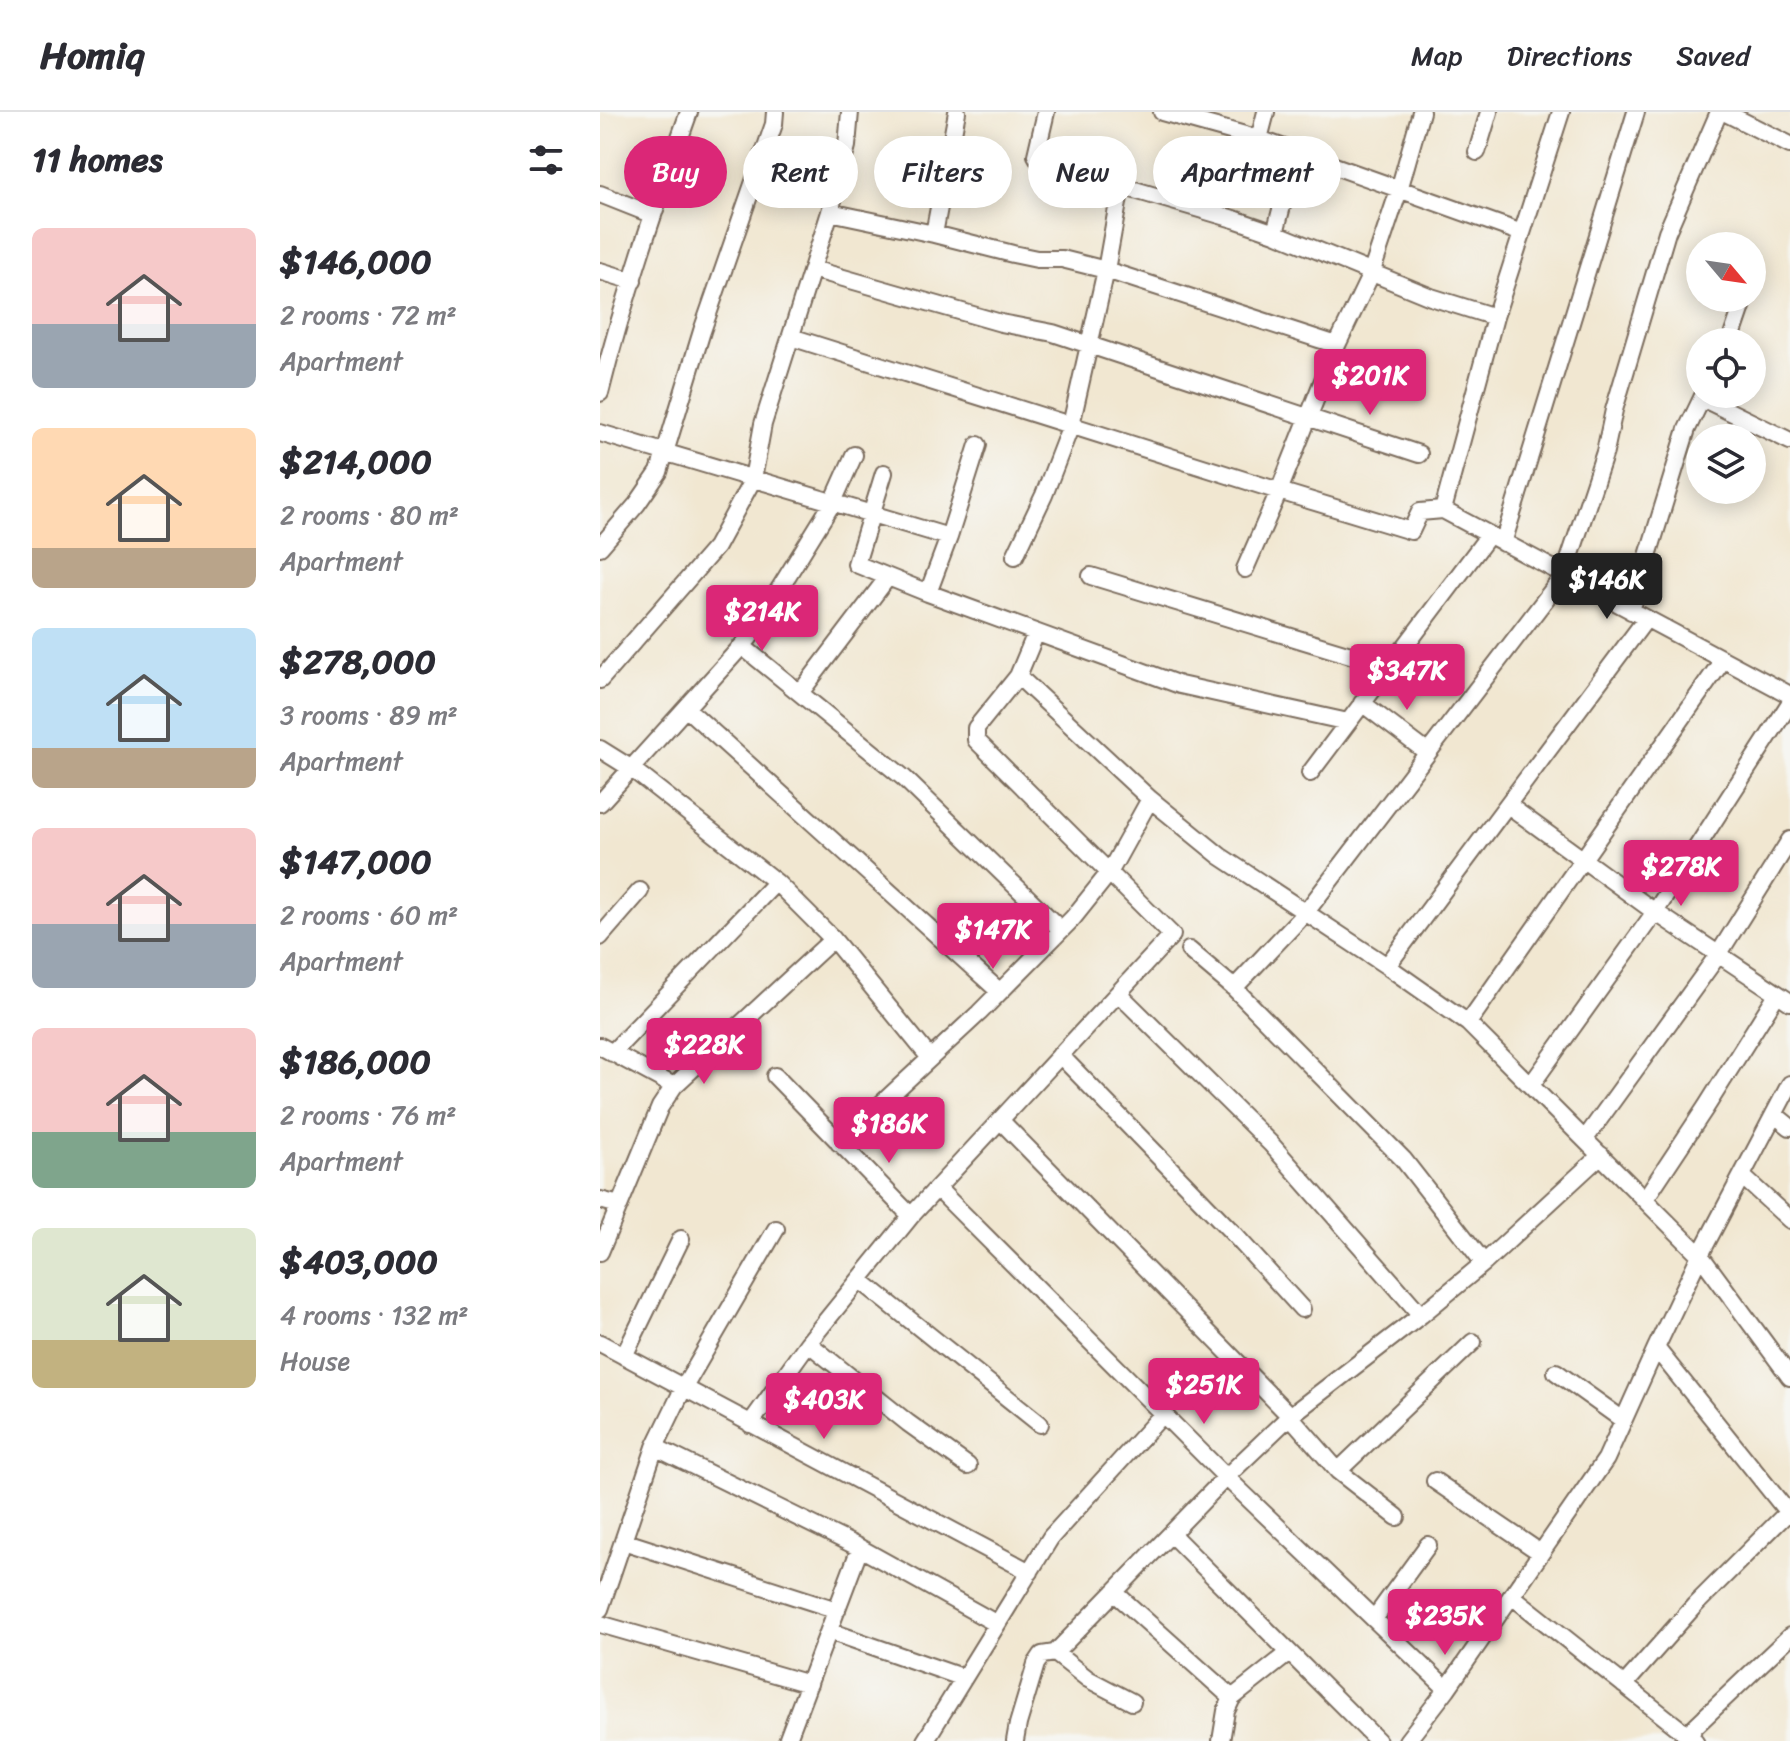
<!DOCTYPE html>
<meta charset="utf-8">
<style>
body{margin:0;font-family:Sriracha,sans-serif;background:#f7f7f7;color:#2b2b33;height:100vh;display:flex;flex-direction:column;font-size:30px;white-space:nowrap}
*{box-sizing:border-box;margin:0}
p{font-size:26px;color:#7c7c81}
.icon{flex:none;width:44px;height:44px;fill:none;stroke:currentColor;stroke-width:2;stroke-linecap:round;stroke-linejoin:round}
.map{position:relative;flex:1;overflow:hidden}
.sheet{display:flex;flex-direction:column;background:#fff;width:600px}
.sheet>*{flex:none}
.top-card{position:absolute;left:24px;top:24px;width:760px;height:72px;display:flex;gap:16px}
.needle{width:52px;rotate:119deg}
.controls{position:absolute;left:1086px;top:120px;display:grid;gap:16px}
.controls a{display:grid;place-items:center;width:80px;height:80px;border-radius:50%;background:#fff;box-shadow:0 4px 20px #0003;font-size:40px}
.price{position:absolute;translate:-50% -68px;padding:0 18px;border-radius:8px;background:#db2777;color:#fff;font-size:26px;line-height:52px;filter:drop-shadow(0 2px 4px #0008)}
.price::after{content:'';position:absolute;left:50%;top:48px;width:24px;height:18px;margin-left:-12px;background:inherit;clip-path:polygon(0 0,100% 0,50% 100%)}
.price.on{background:#222;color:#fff}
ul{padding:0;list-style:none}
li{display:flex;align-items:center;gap:24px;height:200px;padding:0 32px}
li span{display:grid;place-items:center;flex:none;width:224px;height:160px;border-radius:12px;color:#555}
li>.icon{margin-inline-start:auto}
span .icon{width:96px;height:96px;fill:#fffc;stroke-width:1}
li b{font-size:34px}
h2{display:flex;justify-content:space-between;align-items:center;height:96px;padding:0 32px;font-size:34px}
.chip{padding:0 28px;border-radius:36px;background:#fff;box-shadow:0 4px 20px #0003;font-size:28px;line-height:72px}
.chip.on{background:#db2777;color:#fff}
header{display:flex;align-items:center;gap:48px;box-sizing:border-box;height:112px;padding:0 40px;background:#fff;border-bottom:2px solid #e1e1e2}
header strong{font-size:38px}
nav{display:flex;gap:44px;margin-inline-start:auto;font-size:28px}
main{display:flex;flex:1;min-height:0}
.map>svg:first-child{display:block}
</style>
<header>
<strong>Homiq</strong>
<nav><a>Map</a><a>Directions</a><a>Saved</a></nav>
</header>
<main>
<section class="sheet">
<h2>11 homes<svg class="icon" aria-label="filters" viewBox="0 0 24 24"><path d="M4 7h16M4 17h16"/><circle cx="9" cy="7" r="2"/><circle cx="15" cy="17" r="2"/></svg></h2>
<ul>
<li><span style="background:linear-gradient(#f6c9c9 60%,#9aa5b1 0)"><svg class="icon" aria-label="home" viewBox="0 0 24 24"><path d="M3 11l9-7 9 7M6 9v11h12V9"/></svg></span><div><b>$146,000</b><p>2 rooms · 72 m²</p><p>Apartment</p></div></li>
<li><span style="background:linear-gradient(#ffd9b3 75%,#b9a48a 0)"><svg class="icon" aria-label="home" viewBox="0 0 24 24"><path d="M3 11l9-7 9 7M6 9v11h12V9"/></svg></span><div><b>$214,000</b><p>2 rooms · 80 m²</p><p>Apartment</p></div></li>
<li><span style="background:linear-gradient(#bfe0f5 75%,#b9a48a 0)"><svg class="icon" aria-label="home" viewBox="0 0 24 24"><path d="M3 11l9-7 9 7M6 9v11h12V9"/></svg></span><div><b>$278,000</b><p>3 rooms · 89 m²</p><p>Apartment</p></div></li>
<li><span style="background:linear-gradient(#f6c9c9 60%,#9aa5b1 0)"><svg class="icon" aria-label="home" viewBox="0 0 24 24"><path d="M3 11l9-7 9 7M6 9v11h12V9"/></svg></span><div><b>$147,000</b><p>2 rooms · 60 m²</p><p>Apartment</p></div></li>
<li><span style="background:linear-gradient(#f6c9c9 65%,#7fa58c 0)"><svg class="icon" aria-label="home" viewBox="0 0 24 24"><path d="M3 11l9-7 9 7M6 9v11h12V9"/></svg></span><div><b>$186,000</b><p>2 rooms · 76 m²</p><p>Apartment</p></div></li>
<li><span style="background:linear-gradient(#dfe7d0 70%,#c2b280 0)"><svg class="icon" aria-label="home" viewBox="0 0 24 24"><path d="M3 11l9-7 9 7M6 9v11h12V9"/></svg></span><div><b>$403,000</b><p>4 rooms · 132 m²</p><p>House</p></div></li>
</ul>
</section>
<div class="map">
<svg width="1190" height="1629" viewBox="0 0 1190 1629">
<rect width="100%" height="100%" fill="#f6f6f2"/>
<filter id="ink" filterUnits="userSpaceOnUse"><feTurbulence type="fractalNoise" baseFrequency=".0125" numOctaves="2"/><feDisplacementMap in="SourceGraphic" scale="16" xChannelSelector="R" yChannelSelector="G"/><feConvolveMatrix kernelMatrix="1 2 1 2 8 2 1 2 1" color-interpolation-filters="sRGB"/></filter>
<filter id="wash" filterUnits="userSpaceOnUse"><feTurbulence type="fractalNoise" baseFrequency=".006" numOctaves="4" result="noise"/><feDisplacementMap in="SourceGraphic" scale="32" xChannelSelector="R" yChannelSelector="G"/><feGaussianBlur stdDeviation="1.8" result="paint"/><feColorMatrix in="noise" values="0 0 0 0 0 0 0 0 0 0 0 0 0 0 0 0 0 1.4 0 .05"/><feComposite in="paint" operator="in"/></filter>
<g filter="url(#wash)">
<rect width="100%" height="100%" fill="#f1e7d1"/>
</g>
<g filter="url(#ink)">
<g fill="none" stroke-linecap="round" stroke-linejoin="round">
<defs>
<path id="minor" d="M446,0L436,43L443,55L521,74L637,108L675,121L831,185L895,205
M562,0L659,27L922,121
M1124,0L1190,33
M659,27L666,0
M877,40L889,0
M0,82L53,103
M230,100L334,122L413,142L437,147H462L506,158L737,233
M675,121L696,40
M334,122L357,0
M212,157L401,211L453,221L819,342
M0,159L33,169
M191,225L679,379L811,419L820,400L843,398L1190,583
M1130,230L1145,186
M0,281C24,185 56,92 89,0
M1102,286L1190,329
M0,321L349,425
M284,361L256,452L328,481L580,573L748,610
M843,398L895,205L961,0
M903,431L1036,0
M0,435L37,392L59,360L102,219L174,12L175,0
M415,444L444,383L471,313L506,158L521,74
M645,457L679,379L737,233L771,162L799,78L821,0
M491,464L790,555
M328,481L349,425L378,333
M1031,499L1087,317L1104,282
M142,534L304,666L461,818
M418,564L550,687L620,744L787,854L868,911L1100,1143L1190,1265
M0,568L116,435L153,367L163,312L230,100L247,34L250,0
M200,581L288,465
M762,591L828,641
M86,596L400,880
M0,637L32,657L176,770L233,827L330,946
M710,661L889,423
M0,691L149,526L233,390L254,343
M908,693L1055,800L1190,890
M0,825L40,779
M589,838L634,876L803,1047L884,1151
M787,854L1046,507
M634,876L706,800L964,463L1005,340L1014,298L1067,120L1119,0
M518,881L671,1032L821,1203
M868,911L1123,548
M0,934L74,974
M12,941L176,770
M460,943L631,1119L702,1197
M175,964L311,1104
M931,973L1055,800L1190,591
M1174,1002L1190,1015
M400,1008L690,1304L738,1359L797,1405
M985,1027L1118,843L1190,728
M239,1031L379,901L473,806L509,761L550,687
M1142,1064L1190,1108
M337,1076L626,1365L847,1577
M1045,1087L1106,995L1177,882
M0,1088L19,1093
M0,1140L60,995L74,974L233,827
M260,1168L440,1312
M0,1231L430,1460
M208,1231L308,1311L368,1354
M1056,1236L1190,1403
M24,1244L81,1127
M956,1260L1023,1308
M150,1312L208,1231L311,1104L572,823L376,628V616L418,564L436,521
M55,1335L260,1436L397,1512
M738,1359L873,1230
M835,1369L941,1441
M571,1422L778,1629
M23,1429L237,1498
M514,1480L632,1586
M912,1484L1095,1629
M0,1497L55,1335L83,1277L176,1117
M774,1507L828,1433
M0,1512L209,1572
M229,1519L364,1566
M455,1541L488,1567L532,1590
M1024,1573L1095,1493L1188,1400
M1087,1622L1190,1524
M187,1629L260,1436
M325,1629L451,1425L563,1302
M415,1629L418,1612L436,1552L442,1543L455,1541L626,1365L690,1304L821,1203L884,1151L1001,1043
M621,1629L626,1599L632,1586L689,1541
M807,1629L847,1577L1006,1347L1056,1236L1100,1143L1190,972"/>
</defs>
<use href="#minor" stroke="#7b6c5d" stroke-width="20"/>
<use href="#minor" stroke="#fff" stroke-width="16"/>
</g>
</g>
</svg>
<div class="controls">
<a><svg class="needle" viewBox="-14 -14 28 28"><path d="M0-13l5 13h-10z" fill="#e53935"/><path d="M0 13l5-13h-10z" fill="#7c7c81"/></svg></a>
<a><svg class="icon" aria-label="locate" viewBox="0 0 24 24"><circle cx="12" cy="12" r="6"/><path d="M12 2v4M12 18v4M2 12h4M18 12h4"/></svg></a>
<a><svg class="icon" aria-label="layers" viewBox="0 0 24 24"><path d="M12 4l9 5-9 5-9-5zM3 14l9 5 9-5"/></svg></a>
</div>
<b class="price" style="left:770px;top:305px">$201K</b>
<b class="price on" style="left:1007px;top:509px">$146K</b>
<b class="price" style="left:162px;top:541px">$214K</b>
<b class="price" style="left:807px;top:600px">$347K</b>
<b class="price" style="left:1081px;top:796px">$278K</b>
<b class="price" style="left:393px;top:859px">$147K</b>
<b class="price" style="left:104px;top:974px">$228K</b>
<b class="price" style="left:289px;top:1053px">$186K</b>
<b class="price" style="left:604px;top:1314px">$251K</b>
<b class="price" style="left:224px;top:1329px">$403K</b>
<b class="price" style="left:845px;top:1545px">$235K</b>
<div class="top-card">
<a class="chip on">Buy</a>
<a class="chip">Rent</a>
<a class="chip">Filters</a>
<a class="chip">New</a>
<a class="chip">Apartment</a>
</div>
</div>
</main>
